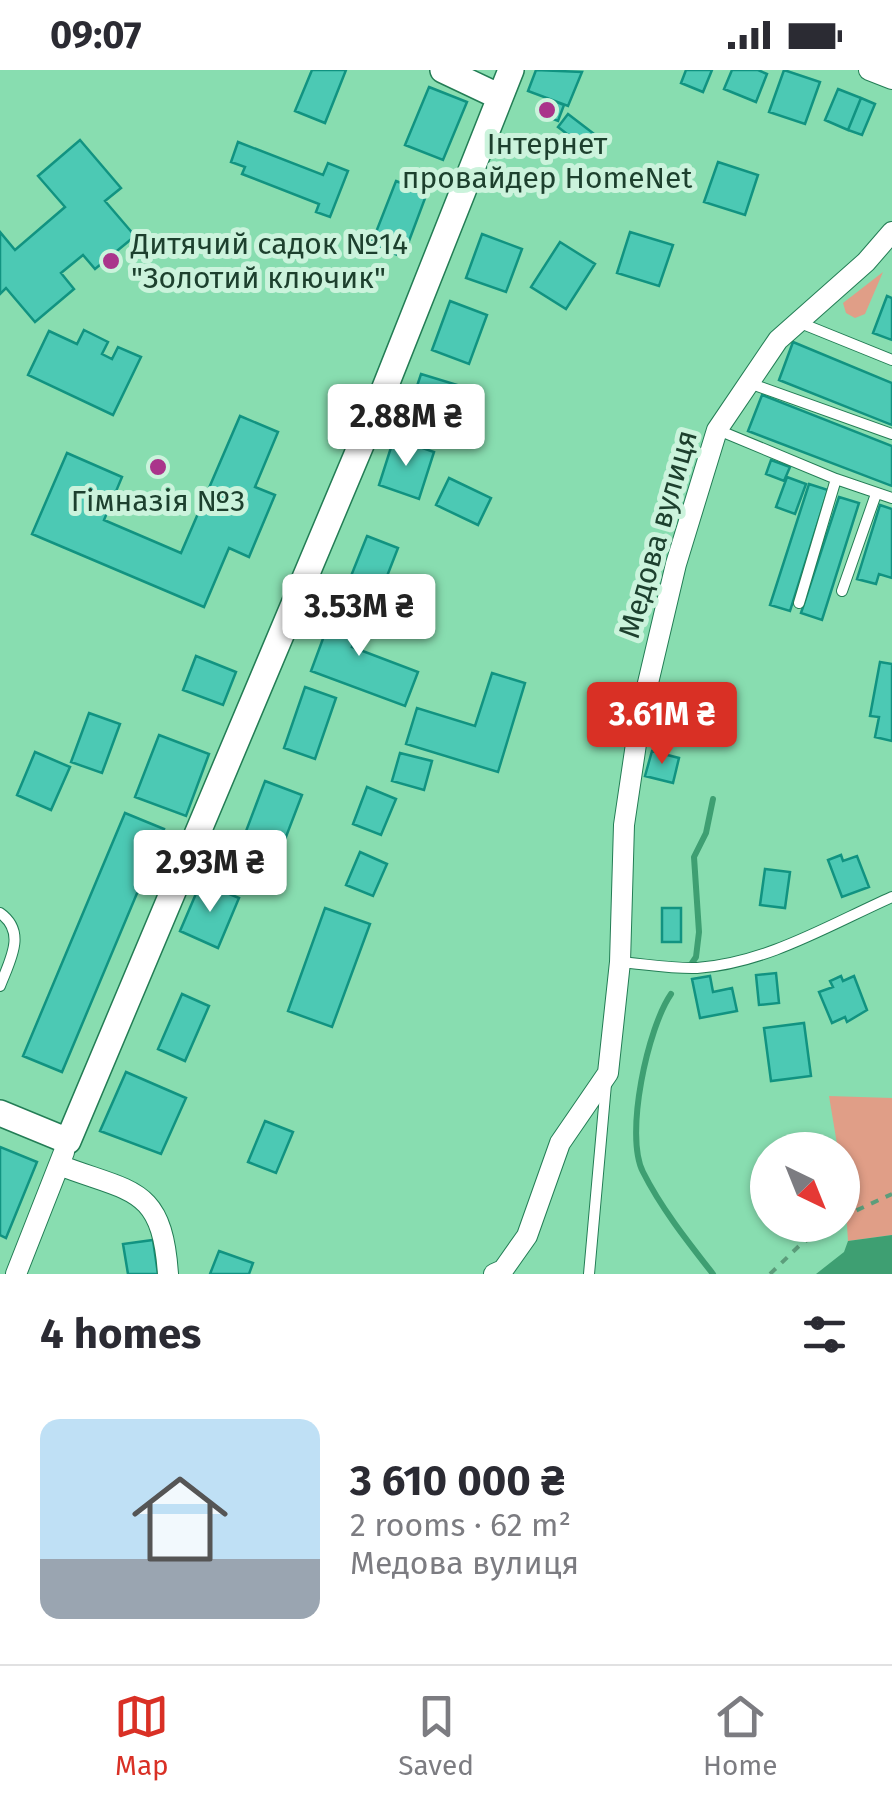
<!DOCTYPE html>
<meta charset="utf-8">
<style>
body{margin:0;font-family:"Fira Sans",sans-serif;background:#f2f2f3;color:#2b2b33;height:100vh;display:flex;flex-direction:column;font-size:38px;white-space:nowrap}
*{box-sizing:border-box;margin:0}
p{font-size:32px;color:#7c7c81}
.icon{flex:none;width:55px;height:55px;fill:none;stroke:currentColor;stroke-width:2;stroke-linecap:round;stroke-linejoin:round}
.map{position:relative;height:1204px;overflow:hidden}
.panel{display:flex;flex-direction:column;background:#fff;flex:1}
.panel>*{flex:none}
.needle{width:65px;rotate:137deg}
.fabs{position:absolute;left:750px;top:1062px;display:grid;gap:20px}
.fabs a{display:grid;place-items:center;width:110px;height:110px;border-radius:50%;background:#fff;box-shadow:0 2px 8px #0004;font-size:50px}
.price{position:absolute;translate:-50% -85px;padding:0 22px;border-radius:10px;background:#fff;color:#222;font-size:32px;line-height:65px;filter:drop-shadow(0 2px 5px #0008)}
.price::after{content:'';position:absolute;left:50%;top:60px;width:30px;height:22px;margin-left:-15px;background:inherit;clip-path:polygon(0 0,100% 0,50% 100%)}
.price.active{background:#d93025;color:#fff}
ul{padding:0;list-style:none}
li{display:flex;align-items:center;gap:30px;height:250px;padding:0 40px}
li+li{border-top:2px solid #e1e1e2}
li span{display:grid;place-items:center;flex:none;width:280px;height:200px;border-radius:20px;color:#555}
li>.icon{margin-inline-start:auto}
span .icon{width:120px;height:120px;fill:#fffc;stroke-width:1}
li b{font-size:42px}
h2{display:flex;justify-content:space-between;align-items:center;height:120px;padding:0 40px;font-size:42px}
.status{display:flex;justify-content:space-between;align-items:center;height:70px;padding:0 50px;background:#fff;direction:ltr}
.status svg{height:28px;fill:currentColor}
.dock{display:flex;justify-content:space-around;align-items:center;height:140px;border-top:2px solid #e1e1e2;background:#fff;font-size:28px;color:#7c7c81}
.dock a{display:grid;justify-items:center;gap:5px}
.dock .active{color:#d93025}
.map>svg:first-child{display:block}
</style>
<div class="status"><b>09:07</b><svg viewBox="0 0 49 12"><path d="M0 12V9h3v3zM5 12V6h3v6zM10 12V3h3v9zM15 12V0h3v12zM26 1h20v11H26zM47 4h2v5h-2z"/></svg></div>
<div class="map">
<svg width="892" height="1204" viewBox="0 0 892 1204">
<rect width="100%" height="100%" fill="#88ddb0"/>
<path fill="#e09e87" d="M883,202L865,244L855,248L846,243L843,233Z
M829,1026L892,1028V1165L848,1171L842,1080H838Z"/>
<path fill="#3e9f72" d="M892,1165V1204H816L844,1182L848,1171Z"/>
<g fill="none" stroke-linecap="round" stroke-linejoin="round">
<path stroke="#3e9f72" stroke-width="6" d="M692,893L696,887L699,862L694,787L706,763L713,729
M671,924C648,957 624,1065 643,1102C661,1138 688,1172 713,1204"/>
</g>
<path fill="#4cc9b4" stroke="#119381" stroke-width="2.5" d="M312,0H346L325,53L295,41Z
M536,0L582,2L568,36L528,21Z
M686,0H712L703,22L681,13Z
M732,0H758L767,4L756,32L724,19Z
M784,0L820,12L805,54L769,42Z
M429,17L467,32L443,90L405,75Z
M838,19L861,28L848,60L825,50Z
M547,28L564,35L558,51L540,44Z
M861,28L875,34L862,65L848,60Z
M568,44L598,67L588,80L558,57Z
M80,70L121,118L105,131L135,166L95,199L83,185L61,203L74,219L35,252L6,218L0,224V162L15,180L65,137L38,106Z
M238,72L323,105L328,93L348,101L330,147L316,142L319,134L242,104L245,97L231,92Z
M718,92L758,105L745,145L704,132Z
M396,111L427,123L403,187L371,175Z
M630,162L673,175L659,216L617,203Z
M482,164L522,179L506,222L466,208Z
M560,172L595,194L566,239L531,217Z
M887,226L892,228V270L873,263Z
M450,231L487,245L469,294L432,280Z
M84,260L108,272L102,284L112,289L118,277L141,287L113,345L28,305L49,261L77,274Z
M793,272L892,313V355L779,310Z
M421,304L464,317L450,360L407,346Z
M762,325L892,376V416L748,361Z
M240,346L278,362L255,417L275,425L249,487L229,478L204,537L32,464L67,383L122,407L104,450L181,483Z
M394,368L434,382L419,429L379,415Z
M771,390L790,397L784,411L766,404Z
M787,407L806,414L795,444L776,437Z
M449,408L491,428L478,455L436,435Z
M809,414L828,420L790,541L770,535Z
M839,427L859,433L822,550L801,543Z
M880,435L892,439V508L879,504L876,514L857,509Z
M367,466L398,478L382,519L351,506Z
M338,528L366,538L352,577L418,602L405,636L311,601Z
M196,586L236,602L223,635L183,620Z
M880,592L892,594V671L875,667L879,647L870,646Z
M492,603L525,613L498,702L406,674L417,638L475,656Z
M305,617L336,628L315,689L284,678Z
M89,643L120,654L102,703L71,692Z
M159,665L209,684L186,746L135,727Z
M652,681L679,688L673,713L645,706Z
M35,682L70,697L51,740L17,725Z
M400,683L432,691L424,720L392,711Z
M265,711L302,725L271,806L234,793Z
M367,717L396,729L381,765L353,754Z
M125,743L164,759L62,1002L23,986Z
M360,782L387,794L373,826L346,815Z
M841,785L843,791L857,786L869,817L842,827L828,790Z
M765,799L790,802L785,838L760,835Z
M201,812L239,828L218,878L180,861Z
M325,838L370,854L332,957L288,941Z
M662,838H681V872H662Z
M776,903L779,933L759,935L756,905Z
M710,906L713,922L732,918L737,941L700,948L692,909Z
M841,906L843,911L854,906L867,940L847,952L845,947L832,953L819,922L833,917L830,911Z
M182,924L209,936L185,991L158,979Z
M804,953L811,1006L771,1011L764,958Z
M126,1002L186,1028L161,1084L100,1061Z
M265,1051L293,1062L276,1103L248,1092Z
M0,1077L37,1092L6,1168L0,1165Z
M153,1170L158,1204H128L123,1174Z
M219,1181L253,1193L249,1204H210Z"/>
<g fill="none" stroke-linecap="round" stroke-linejoin="round">
<defs>
<path id="service" d="M798,252L892,290
M749,313L892,364
M718,360L836,409L892,428
M842,521L876,424
M799,533L836,409
M0,843C27,862 10,890 0,916
M620,892C645,894 672,899 697,898C767,893 829,855 892,827
M589,1204L606,1014"/>
<path id="minor" d="M869,0L892,9
M59,1095C131,1123 162,1115 168,1204
M16,1204L64,1082
M494,1204L503,1200L527,1166L560,1073L608,1003L620,892L624,755L640,647L676,494L717,360L778,270L866,192L892,162"/>
<path id="tertiary" d="M443,0L500,27
M0,1043L68,1071L382,325L511,0"/>
</defs>
<use href="#service" stroke="#237d55" stroke-width="12"/>
<use href="#minor" stroke="#237d55" stroke-width="22"/>
<use href="#tertiary" stroke="#237d55" stroke-width="28"/>
<path stroke="#5c9d7b" stroke-width="4" stroke-dasharray="8 8" stroke-linecap="butt" d="M842,1147L892,1124
M770,1204L799,1176L828,1155"/>
<use href="#service" stroke="#fff" stroke-width="10"/>
<use href="#minor" stroke="#fff" stroke-width="20"/>
<use href="#tertiary" stroke="#fff" stroke-width="25"/>
</g>
<g fill="#aa348b" stroke="#cbf3dc" stroke-width="4">
<circle cx="547" cy="40" r="10"/>
<circle cx="111" cy="191" r="10"/>
<circle cx="158" cy="397" r="10"/>
</g>
<g text-anchor="middle" stroke-width="10" stroke-linejoin="round" paint-order="stroke">
<g font-size="30" fill="#1d402e" stroke="#cbf3dc">
<text x="547" y="84">Інтернет<tspan x="547" dy="34">провайдер HomeNet</tspan></text>
<text x="131" y="184" text-anchor="start">Дитячий садок №14<tspan x="131" dy="34">"Золотий ключик"</tspan></text>
<text x="158" y="441">Гімназія №3</text>
</g>
<g font-size="30" fill="#1d402e" stroke="#cbf3dc">
<text transform="translate(658 464) rotate(-74)" y="10">Медова вулиця</text>
</g>
</g>
</svg>
<div class="fabs">
<a><svg class="needle" viewBox="-14 -14 28 28"><path d="M0-13l5 13h-10z" fill="#e53935"/><path d="M0 13l5-13h-10z" fill="#7c7c81"/></svg></a>
</div>
<b class="price" style="left:406px;top:399px">2.88M ₴</b>
<b class="price" style="left:359px;top:589px">3.53M ₴</b>
<b class="price active" style="left:662px;top:697px">3.61M ₴</b>
<b class="price" style="left:210px;top:845px">2.93M ₴</b>
</div>
<section class="panel">
<h2>4 homes<svg class="icon" aria-label="filters" viewBox="0 0 24 24"><path d="M4 7h16M4 17h16"/><circle cx="9" cy="7" r="2"/><circle cx="15" cy="17" r="2"/></svg></h2>
<ul>
<li><span style="background:linear-gradient(#bfe0f5 70%,#9aa5b1 0)"><svg class="icon" aria-label="home" viewBox="0 0 24 24"><path d="M3 11l9-7 9 7M6 9v11h12V9"/></svg></span><div><b>3 610 000 ₴</b><p>2 rooms · 62 m²</p><p>Медова вулиця</p></div></li>
</ul>
</section>
<nav class="dock">
<a class="active"><svg class="icon" aria-label="map" viewBox="0 0 24 24"><path d="M3 6l6-2 6 2 6-2v14l-6 2-6-2-6 2zM9 4v14M15 6v14"/></svg>Map</a>
<a><svg class="icon" aria-label="saved" viewBox="0 0 24 24"><path d="M7 4h10v16l-5-4-5 4z"/></svg>Saved</a>
<a><svg class="icon" aria-label="home" viewBox="0 0 24 24"><path d="M3 11l9-7 9 7M6 9v11h12V9"/></svg>Home</a>
</nav>
